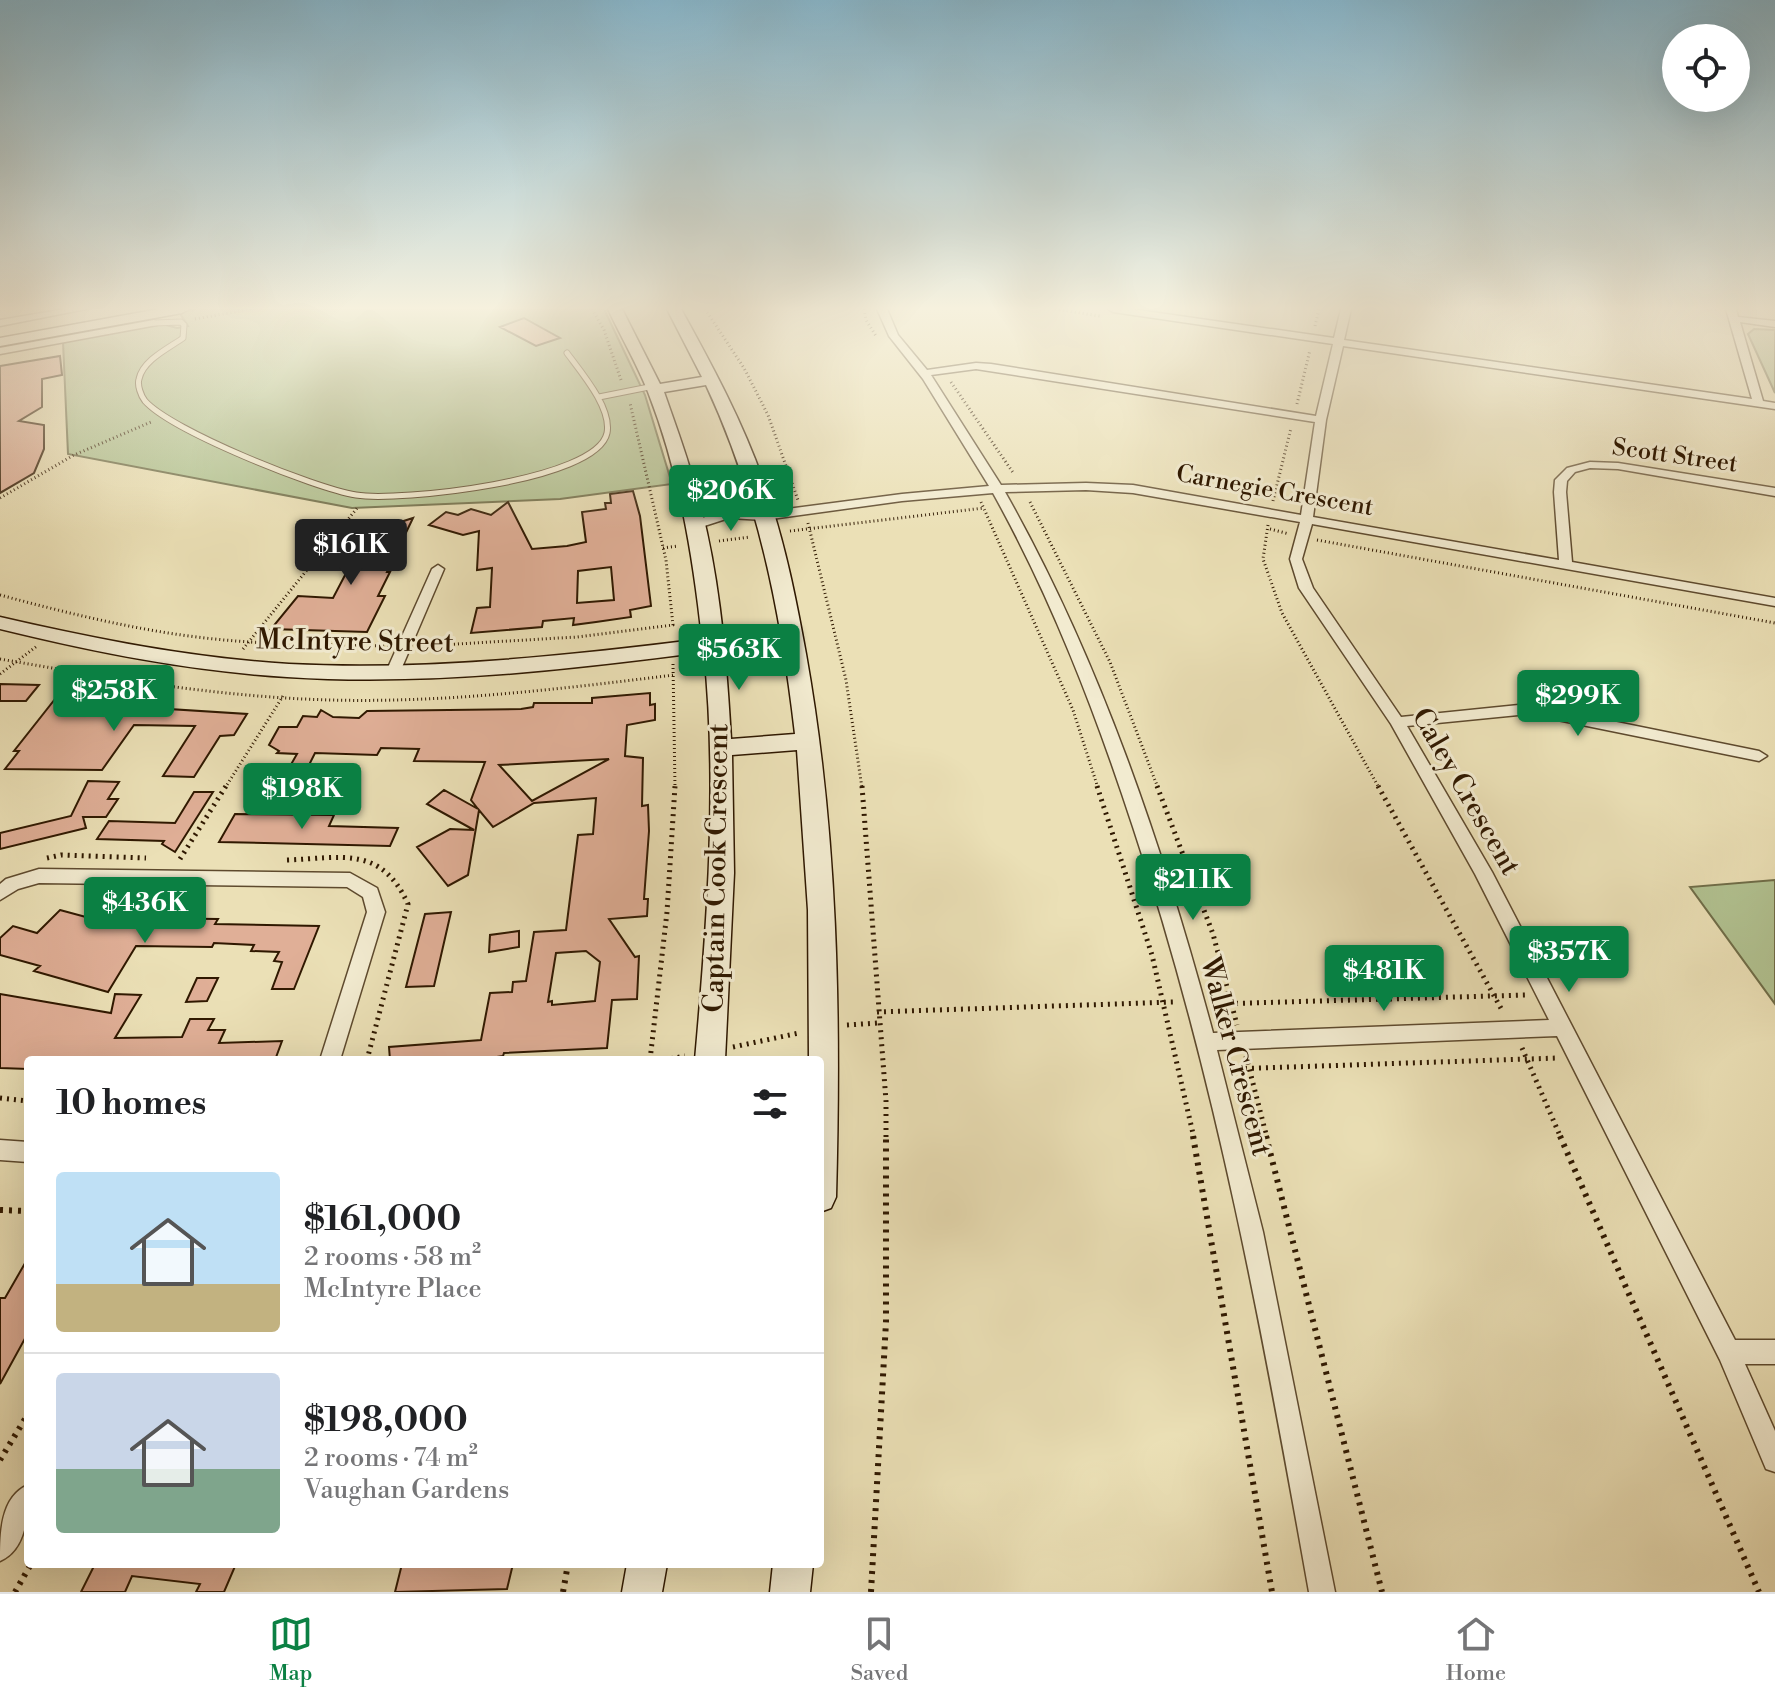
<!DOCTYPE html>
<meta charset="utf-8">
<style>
body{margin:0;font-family:"Libre Bodoni",serif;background:#f6f6f6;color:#202124;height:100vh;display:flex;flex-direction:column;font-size:30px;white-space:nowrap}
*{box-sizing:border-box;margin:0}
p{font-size:26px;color:#757577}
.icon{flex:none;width:44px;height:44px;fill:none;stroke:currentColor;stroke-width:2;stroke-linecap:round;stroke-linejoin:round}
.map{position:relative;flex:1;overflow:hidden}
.panel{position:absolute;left:24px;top:1056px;width:800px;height:512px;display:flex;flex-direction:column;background:#fff;border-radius:8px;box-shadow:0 8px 32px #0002}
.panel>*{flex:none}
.tools{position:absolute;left:1662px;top:24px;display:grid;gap:16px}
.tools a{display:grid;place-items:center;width:88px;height:88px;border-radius:50%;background:#fff;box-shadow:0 8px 32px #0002;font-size:40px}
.price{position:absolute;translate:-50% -68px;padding:0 18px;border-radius:8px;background:#0b8043;color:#fff;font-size:26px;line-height:52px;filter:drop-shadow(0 2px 4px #0008)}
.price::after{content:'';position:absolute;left:50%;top:48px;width:24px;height:18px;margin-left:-12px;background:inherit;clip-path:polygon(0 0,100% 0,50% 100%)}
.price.selected{background:#222;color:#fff}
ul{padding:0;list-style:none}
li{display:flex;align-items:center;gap:24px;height:200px;padding:0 32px}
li+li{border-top:2px solid #e0e0e0}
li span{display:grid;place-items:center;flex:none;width:224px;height:160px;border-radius:8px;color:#555}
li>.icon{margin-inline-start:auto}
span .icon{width:96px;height:96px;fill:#fffc;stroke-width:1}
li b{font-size:34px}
h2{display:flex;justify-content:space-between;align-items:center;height:96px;padding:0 32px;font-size:34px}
.dock{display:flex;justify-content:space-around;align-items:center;height:112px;border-top:2px solid #e0e0e0;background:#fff;font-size:22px;color:#757577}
.dock a{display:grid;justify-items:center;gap:4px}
.dock .selected{color:#0b8043}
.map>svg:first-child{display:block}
</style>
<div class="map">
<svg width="1775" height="1592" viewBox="0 0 1775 1592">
<rect width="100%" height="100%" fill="#ebe0b6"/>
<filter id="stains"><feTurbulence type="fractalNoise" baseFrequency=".0025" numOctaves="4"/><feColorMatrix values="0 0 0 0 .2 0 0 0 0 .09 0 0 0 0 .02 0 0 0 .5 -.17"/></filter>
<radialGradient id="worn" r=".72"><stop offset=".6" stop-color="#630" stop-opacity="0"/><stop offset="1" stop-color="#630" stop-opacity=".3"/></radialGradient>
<path fill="#b2c392" stroke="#706e49" stroke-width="2" d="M198,309H604L645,395L672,484L560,499L352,508L68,454L63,342L162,324L177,328L188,326L179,312Z
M1754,329L1775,330V393L1748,334Z
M1775,880V1004L1690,887Z"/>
<path fill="#e0af97" stroke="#2f1800" stroke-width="2" fill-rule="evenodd" d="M524,318L560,338L536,346L500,327Z
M60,356L62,375L42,379V407L19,421L44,425V449L34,473L0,493V366Z
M633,491L640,516L651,606L630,610L631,617L596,622L573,625L574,618L543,621L542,627L471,633L477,608L490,607L492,568L477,570L479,531L463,535L429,525L446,512L458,515L471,509L491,515L508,502L532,549L567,546L586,542L582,512L606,509L605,503H611L610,494ZM611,567L614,600L577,603L578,571Z
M413,518L387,572H390L378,596H385L367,632L271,629L298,596L333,598L353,560L335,552L340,547L360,535Z
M0,684L39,685L26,701H0Z
M650,693V705L655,704V720L627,725L625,756L643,758L642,806L648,805L649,831L644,899H648L647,916L609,919L635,957L639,956L637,999L612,1000L607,1048L504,1053L503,1056L478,1060H390L389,1047L481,1040L490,993L512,992L513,982L526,981L534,932L566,930L578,835L593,834L596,798L534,803L493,827L479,810L468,875L448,886L417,847L450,829L474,830L427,804L444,790L478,809L471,800L485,762L414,761L419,749L381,748L377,755L315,753L304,775H285L297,754L277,753L279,751L269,745L279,727H297L303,716L317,717L321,710L333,717L359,718L367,711L521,709L533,707L534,703H592V698ZM609,759L532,801L499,765ZM586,951L600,962L595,1001L552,1005V1001L548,1002L556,953Z
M59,694L130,695L145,697L138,707L247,714L234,735L220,736L194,777L163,776L195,726L134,725L102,770L5,769L19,751H14Z
M88,781L119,782L108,799H118L106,817H83L86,828L0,849V833L71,816Z
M194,792H213L175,852L162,844L164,841L97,839L109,821L175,823Z
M235,814L334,815L329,826L398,828L390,846L219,842Z
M60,910L108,923L133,922L135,918L218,919L215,924L319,926L294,989H272L282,962L274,961L279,952L251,951L254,945L214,943L212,947L136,946L108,992L34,971L40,966L0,955V938L13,926L37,933Z
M451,912L434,986L406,987L425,914Z
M519,931V947L489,952L490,935Z
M197,978H218L207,1001L186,1002Z
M0,994L111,1013L115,994L141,995L115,1038L182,1037L190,1019H214L208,1030H225L219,1043L282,1041L275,1060H28V1069L0,1068Z
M28,1258V1333L0,1384V1298H5Z
M95,1564H236L224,1592H196L200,1584L132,1576L125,1592H81Z
M402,1564H513L507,1589L395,1592Z"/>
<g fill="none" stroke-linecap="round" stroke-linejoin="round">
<defs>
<path id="lane" d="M154,323L181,322L184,325L183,338C169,348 143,360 139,379C137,385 141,396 145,401C172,431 314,488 356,495C398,502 597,481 607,433C612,408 581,372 567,353
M599,397L654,386"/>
<path id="street" d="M65,309H86L0,326V320Z
M877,309H887L898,335L927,370L976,363L991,364L1316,416L1333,344L1113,312L1108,309H1131L1334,338L1341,309H1351L1344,340L1752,399L1726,309H1736L1738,317L1775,321V327L1740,322L1763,401L1775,403V409L1343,346L1326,420L1313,517L1559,560L1554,492L1555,480L1567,468L1590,462L1618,463L1775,488V496L1618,469L1590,468L1575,472L1567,481L1566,492L1572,562L1775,598V606L1312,524L1302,559L1313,588L1401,717L1528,704L1759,751L1767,756L1759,761L1528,714L1407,726L1492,872L1735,1340H1775V1364H1745L1775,1431V1472L1766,1469L1720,1360L1557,1036L1217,1050L1263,1232L1335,1592H1309C1263,1334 1216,1076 1133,827C1095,711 1052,599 993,493L902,501L764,520L729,518L695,529L689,525L707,516L729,511L764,512L902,494L989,486L923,379L889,336ZM976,369L1315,422L1301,515L1133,485L1086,483L1001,485L931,375ZM1086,490L1133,493L1300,522L1290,559L1299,588L1391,724L1475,874L1549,1020L1213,1033C1163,847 1100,660 1005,492Z
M154,320L159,323L157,325L0,354V348Z
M438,565L444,569L400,672L393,677L388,675L386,672L432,569Z
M39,869L350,873L377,888L385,912L340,1060H320L367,912L363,897L347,887L39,883L18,889L0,900V884L6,879Z
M0,1140L28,1142V1162L0,1160Z
M28,1485C28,1511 28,1549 0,1561C0,1535 0,1497 28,1485Z"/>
<path id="secondary" d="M159,309H189L182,313L0,346V338Z
M608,309H622L660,384L702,377L667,309H681C713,367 745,426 766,489C785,543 796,599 806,654C838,833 841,1015 836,1197L831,1208L820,1212V1060H809L808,910L797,750L732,755L734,873L725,1060H695C707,925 718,787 704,652C566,670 426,686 287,677C189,671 94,652 0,629V617C95,639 191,658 289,664C427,671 565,656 702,639C693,555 679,471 648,392C637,364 621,337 608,309ZM706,385C758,496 781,613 795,734L731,739C726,653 719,563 693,479C685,450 674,421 664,392Z
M627,1564H667L662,1592H622Z
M773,1564H813L810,1592H770Z"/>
</defs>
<use href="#lane" stroke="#5e4a2e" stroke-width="7"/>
<use href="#street" stroke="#5e4a2e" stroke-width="3"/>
<use href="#secondary" stroke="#2f1800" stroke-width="3"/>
<path stroke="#2f1800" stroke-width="3" stroke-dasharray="1 3" stroke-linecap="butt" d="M592,309L604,330L621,380
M705,309L744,368L768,415L798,500
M864,309L866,320L876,336
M1055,309L1100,316
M1707,309L1719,310
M195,319L251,309
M1315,326L1319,309
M951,382L1014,474
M1297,404L1310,350
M0,498L74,455L151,422
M1273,501L1291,428
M981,502L1073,710L1098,788
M1030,502L1110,662L1158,788
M808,523L846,680L862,788
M1268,525L1263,559L1282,613L1379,788
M1270,529L1289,534
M790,531L984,508
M1317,540L1775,623
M719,541L750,537
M663,548L678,546
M0,595C67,613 135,630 205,638C266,645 328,645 389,646
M422,646L577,637L673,625L666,560L630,403
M243,649L358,507
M0,659C109,678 219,697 330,700C445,703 560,689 674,675
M673,664L675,788
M0,674L37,646
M225,788L283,696"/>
<path stroke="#2f1800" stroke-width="5" stroke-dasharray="2 5" stroke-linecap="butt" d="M862,786L886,1101V1138
M1097,786L1152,955L1194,1138
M1157,786L1213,934L1237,1025
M1378,786L1503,1012
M47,858L61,855L146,858
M180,859L226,786
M287,860C342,858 381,845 408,904L367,1060
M1215,1004L1526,995
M877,1012L1174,1002
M847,1025L878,1023
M733,1047L799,1033
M1522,1048L1561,1138
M1246,1056L1267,1138
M650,1060L667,912L675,786
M664,1060L685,1056
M1231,1069L1558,1058
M0,1098L28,1101"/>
<path stroke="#2f1800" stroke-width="6" stroke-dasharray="3 6" stroke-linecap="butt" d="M1193,1136L1272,1592
M1266,1136L1382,1592
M1560,1136L1759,1592
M0,1210L28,1211
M0,1460L28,1414
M15,1592L31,1564
M563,1592L568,1564
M871,1592L886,1322V1136"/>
<use href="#lane" stroke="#f2ebd0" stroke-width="5"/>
<use href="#street" fill="#f2ebd0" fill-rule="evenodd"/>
<use href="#secondary" fill="#f2ebd0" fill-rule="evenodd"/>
</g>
<linearGradient id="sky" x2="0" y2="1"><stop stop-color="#88b8ce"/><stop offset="0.58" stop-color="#f6f1de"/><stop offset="1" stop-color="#f6f1de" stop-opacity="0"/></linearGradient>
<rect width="1775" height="532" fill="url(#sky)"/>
<g text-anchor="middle" stroke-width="6" stroke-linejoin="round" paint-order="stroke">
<g font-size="24" fill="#2f1800" stroke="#f2ebd0">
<text transform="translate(1675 455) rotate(8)" y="8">Scott Street</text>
<text transform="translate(1275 490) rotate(10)" y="8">Carnegie Crescent</text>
</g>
<g font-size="28" fill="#2f1800" stroke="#f2ebd0">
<text transform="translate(355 640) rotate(1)" y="10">McIntyre Street</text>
<text transform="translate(1467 791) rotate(60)" y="10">Caley Crescent</text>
<text transform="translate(715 868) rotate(-89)" y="10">Captain Cook Crescent</text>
<text transform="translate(1237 1056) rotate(75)" y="10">Walker Crescent</text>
</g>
</g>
<rect width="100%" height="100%" filter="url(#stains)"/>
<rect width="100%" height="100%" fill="url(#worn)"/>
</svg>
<div class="tools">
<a><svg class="icon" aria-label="locate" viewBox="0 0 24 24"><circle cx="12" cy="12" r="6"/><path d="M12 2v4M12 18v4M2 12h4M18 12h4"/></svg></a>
</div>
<b class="price" style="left:731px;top:533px">$206K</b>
<b class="price selected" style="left:351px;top:587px">$161K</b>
<b class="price" style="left:739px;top:692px">$563K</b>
<b class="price" style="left:114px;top:733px">$258K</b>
<b class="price" style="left:1578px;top:738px">$299K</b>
<b class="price" style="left:302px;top:831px">$198K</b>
<b class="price" style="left:1193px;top:922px">$211K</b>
<b class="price" style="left:145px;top:945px">$436K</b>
<b class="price" style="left:1569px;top:994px">$357K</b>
<b class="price" style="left:1384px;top:1013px">$481K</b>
<section class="panel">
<h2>10 homes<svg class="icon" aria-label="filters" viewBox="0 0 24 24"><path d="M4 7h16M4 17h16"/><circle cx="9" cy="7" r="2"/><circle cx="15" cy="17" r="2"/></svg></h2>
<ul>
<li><span style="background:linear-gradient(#bfe0f5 70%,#c2b280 0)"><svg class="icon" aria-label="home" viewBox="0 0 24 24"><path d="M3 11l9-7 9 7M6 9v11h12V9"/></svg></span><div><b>$161,000</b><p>2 rooms · 58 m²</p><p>McIntyre Place</p></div></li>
<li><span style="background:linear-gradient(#c9d6e8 60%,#7fa58c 0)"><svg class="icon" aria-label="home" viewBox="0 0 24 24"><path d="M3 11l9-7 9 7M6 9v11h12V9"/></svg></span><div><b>$198,000</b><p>2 rooms · 74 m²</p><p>Vaughan Gardens</p></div></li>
</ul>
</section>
</div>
<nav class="dock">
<a class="selected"><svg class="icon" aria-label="map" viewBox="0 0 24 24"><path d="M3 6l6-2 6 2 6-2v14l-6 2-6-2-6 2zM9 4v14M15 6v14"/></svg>Map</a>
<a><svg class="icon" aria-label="saved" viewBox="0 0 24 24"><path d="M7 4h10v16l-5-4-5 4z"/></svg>Saved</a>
<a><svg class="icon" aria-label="home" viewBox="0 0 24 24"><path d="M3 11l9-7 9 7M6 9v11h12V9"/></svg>Home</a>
</nav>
